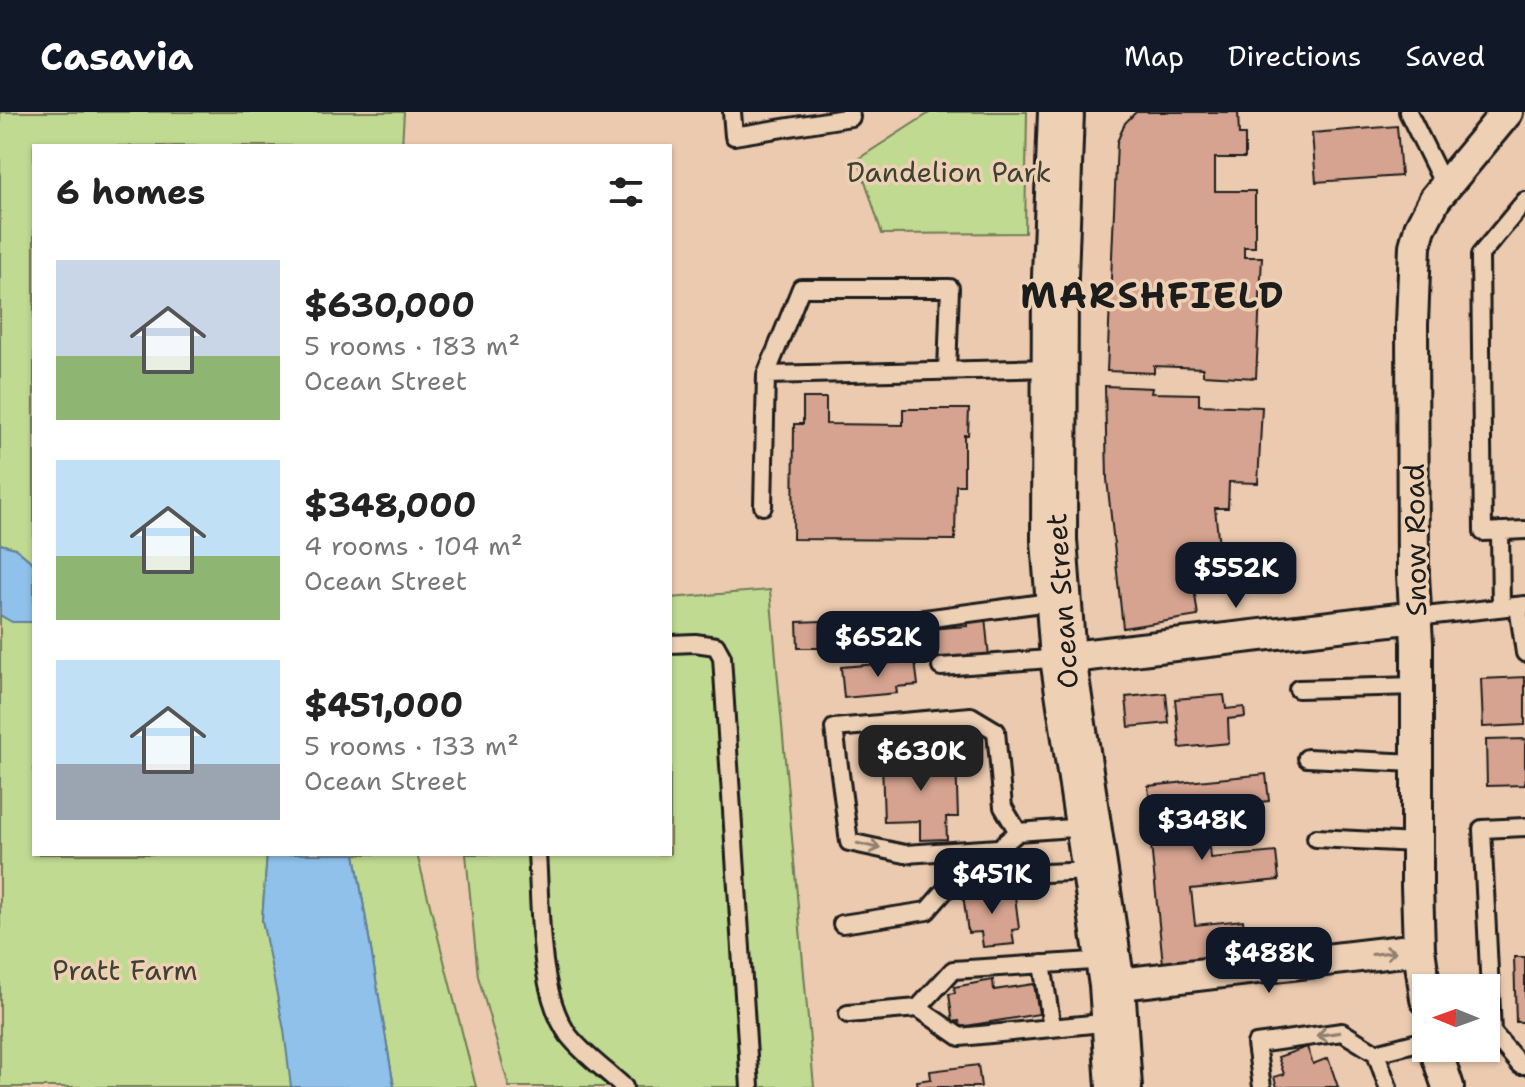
<!DOCTYPE html>
<meta charset="utf-8">
<style>
body{margin:0;font-family:"Shantell Sans",sans-serif;background:#f2f2f2;color:#222;height:100vh;display:flex;flex-direction:column;font-size:30px;white-space:nowrap}
*{box-sizing:border-box;margin:0}
p{font-size:26px;color:#767676}
.icon{flex:none;width:44px;height:44px;fill:none;stroke:currentColor;stroke-width:2;stroke-linecap:round;stroke-linejoin:round}
.map{position:relative;flex:1;overflow:hidden}
.sheet{position:absolute;left:32px;top:32px;width:640px;height:712px;display:flex;flex-direction:column;background:#fff;border-radius:0px;box-shadow:0 2px 6px #0004}
.sheet>*{flex:none}
.needle{width:52px;rotate:271deg}
.buttons{position:absolute;left:1412px;top:862px;display:grid;gap:16px}
.buttons a{display:grid;place-items:center;width:88px;height:88px;border-radius:0px;background:#fff;box-shadow:0 2px 6px #0004;font-size:40px}
.price{position:absolute;translate:-50% -68px;padding:0 18px;border-radius:16px;background:#111827;color:#fff;font-size:26px;line-height:52px;filter:drop-shadow(0 2px 4px #0008)}
.price::after{content:'';position:absolute;left:50%;top:48px;width:24px;height:18px;margin-left:-12px;background:inherit;clip-path:polygon(0 0,100% 0,50% 100%)}
.price.on{background:#222;color:#fff}
ul{padding:0;list-style:none}
li{display:flex;align-items:center;gap:24px;height:200px;padding:0 24px}
li span{display:grid;place-items:center;flex:none;width:224px;height:160px;border-radius:0px;color:#555}
li>.icon{margin-inline-start:auto}
span .icon{width:96px;height:96px;fill:#fffc;stroke-width:1}
li b{font-size:34px}
h2{display:flex;justify-content:space-between;align-items:center;height:96px;padding:0 24px;font-size:34px}
header{display:flex;align-items:center;gap:48px;box-sizing:border-box;height:112px;padding:0 40px;background:#111827;color:#fff}
header strong{font-size:38px}
nav{display:flex;gap:44px;margin-inline-start:auto;font-size:28px}
.map>svg:first-child{display:block}
</style>
<header>
<strong>Casavia</strong>
<nav><a>Map</a><a>Directions</a><a>Saved</a></nav>
</header>
<div class="map">
<svg width="1525" height="975" viewBox="0 0 1525 975">
<rect width="100%" height="100%" fill="#eccaaf"/>
<filter id="ink" filterUnits="userSpaceOnUse"><feTurbulence type="fractalNoise" baseFrequency=".0125" numOctaves="2"/><feDisplacementMap in="SourceGraphic" scale="16" xChannelSelector="R" yChannelSelector="G"/><feConvolveMatrix kernelMatrix="1 2 1 2 8 2 1 2 1" color-interpolation-filters="sRGB"/></filter>
<g filter="url(#ink)">
<path fill="#c0da91" stroke="#6e7b56" stroke-width="2" d="M0,0H404L402,34H34V452L15,436L0,432Z
M931,0H1027L1025,121L882,122L858,47Z
M770,478L814,975H509L478,864L466,742H670V486Z
M0,503L13,510H34V742H267L262,808L300,975H0Z
M355,742H417L476,975H394Z"/>
<path fill="#8fc1eb" stroke="#617f98" stroke-width="2" d="M0,432L15,436L34,452V510H12L0,503Z
M267,742H355L394,975H291L284,918L262,808Z"/>
<path fill="#d5a38f" stroke="#1c1c1c" stroke-width="2" d="M1136,0H1238L1239,23H1245V46H1215V79H1255V135H1244V145H1262L1256,266L1203,263V256L1154,254V261L1107,259L1117,30L1125,11Z
M1397,14L1401,64L1316,70L1312,21Z
M1105,274L1152,276L1151,281L1199,282V293L1262,295L1258,371L1229,370L1228,396H1215L1223,473L1194,476L1198,504L1123,516L1107,367Z
M803,286H826V312L903,313V297H969L968,323H964V373H956L955,428L793,427L794,312H803Z
M985,505L989,545L917,549L914,518L967,514L966,506Z
M822,509L823,536H798L797,510Z
M915,549L918,573L896,575L897,581L844,586L841,555Z
M1525,565V613L1483,615L1481,567Z
M1166,581L1169,611L1129,615L1126,585Z
M1224,583L1226,597L1244,595L1245,605L1228,607L1229,631L1180,636L1175,587Z
M1525,627V673L1487,674L1486,628Z
M944,644V648H956L958,705H946L947,727L920,728V709L884,710L882,650H892V645Z
M1266,662L1269,689L1250,691L1252,712L1208,716L1211,746L1276,740L1279,768L1191,777L1195,813L1243,808L1246,844L1163,852L1150,722H1153L1148,674Z
M1014,776L1019,817L1012,818L1014,832L983,835L981,820L968,821L963,782Z
M1514,845H1525V910H1516Z
M993,868L994,878L1034,872L1039,902L960,915L959,909L953,910L949,882L955,881L954,875Z
M1307,935L1313,952L1328,946L1338,975H1277L1274,965L1284,962L1278,945Z
M978,953L981,975H918L917,969L931,967L930,959Z"/>
<g fill="none" stroke-linecap="round" stroke-linejoin="round">
<defs>
<path id="lane" d="M732,0L734,24L851,5
M1408,0L1445,75
M1525,89L1480,143L1483,420L1525,418
M766,263L801,176H950L947,259
M763,394L766,263L1053,256
M1500,419L1501,495
M1518,494L1525,541
M1416,505L1525,493
M836,519L1057,489
M670,532L695,531L716,534L722,545L750,975
M941,555L1063,546
M1298,577L1417,574
M1307,646L1416,651
M1525,715L1482,717L1492,920L1520,953H1525
M1018,720L1003,695L996,619L971,604L834,616L849,730L905,742L999,736L1018,720L1085,715
M1316,726L1416,731
M537,742C541,796 537,880 569,924C584,943 607,959 624,975
M842,812L927,799L948,775L1045,761L1092,759
M1042,852L1052,916
M918,896L953,858L1108,848
M848,902L918,896L960,925L1112,910
M1376,941L1388,975
M1262,975L1256,932L1342,920L1376,941L1426,928"/>
<path id="street" d="M1063,546L1416,505
M1112,873L1419,837
M1426,887L1419,837L1417,774V531L1413,463L1412,212L1415,134L1420,116L1435,87L1507,0
M1435,936L1448,975"/>
<path id="secondary" d="M1061,0L1055,165L1054,428L1063,546L1112,873L1119,975"/>
</defs>
<use href="#lane" stroke="#1c1c1c" stroke-width="22"/>
<use href="#street" stroke="#1c1c1c" stroke-width="36"/>
<use href="#secondary" stroke="#1c1c1c" stroke-width="50"/>
<use href="#lane" stroke="#eed1b5" stroke-width="16"/>
<use href="#street" stroke="#eed1b5" stroke-width="30"/>
<use href="#secondary" stroke="#eed1b5" stroke-width="44"/>
</g>
<defs><path id="oneway-shaft" d="M-6 0H5M1.5-3L5.5 0L1.5 3" fill="none" stroke-width="1.6" stroke-linecap="round" stroke-linejoin="round" transform="scale(2)"/></defs>
<g stroke="#908070">
<use href="#oneway-shaft" transform="translate(869 734) rotate(13)"/>
<use href="#oneway-shaft" transform="translate(1384 841) rotate(-7)"/>
<use href="#oneway-shaft" transform="translate(1328 922) rotate(172)"/>
</g>
</g>
<g text-anchor="middle" stroke-width="7" stroke-linejoin="round" paint-order="stroke">
<g font-size="28" fill="#3d4233" stroke="#eed1b5">
<text x="949" y="70">Dandelion Park</text>
<text x="125" y="868">Pratt Farm</text>
</g>
<g font-size="28" fill="#1c1c1c" stroke="#eed1b5">
<text transform="translate(1415 428) rotate(-91)" y="10">Snow Road</text>
<text transform="translate(1062 489) rotate(-94)" y="10">Ocean Street</text>
</g>
<g font-size="36" font-weight="bold" letter-spacing="2" fill="#1c1c1c" stroke="#eed1b5">
<text x="1153" y="196">MARSHFIELD</text>
</g>
</g>
</svg>
<div class="buttons">
<a><svg class="needle" viewBox="-14 -14 28 28"><path d="M0-13l5 13h-10z" fill="#e53935"/><path d="M0 13l5-13h-10z" fill="#767676"/></svg></a>
</div>
<b class="price" style="left:1236px;top:498px">$552K</b>
<b class="price" style="left:878px;top:567px">$652K</b>
<b class="price on" style="left:921px;top:681px">$630K</b>
<b class="price" style="left:1202px;top:750px">$348K</b>
<b class="price" style="left:992px;top:804px">$451K</b>
<b class="price" style="left:1269px;top:883px">$488K</b>
<section class="sheet">
<h2>6 homes<svg class="icon" aria-label="filters" viewBox="0 0 24 24"><path d="M4 7h16M4 17h16"/><circle cx="9" cy="7" r="2"/><circle cx="15" cy="17" r="2"/></svg></h2>
<ul>
<li><span style="background:linear-gradient(#c9d6e8 60%,#8fb573 0)"><svg class="icon" aria-label="home" viewBox="0 0 24 24"><path d="M3 11l9-7 9 7M6 9v11h12V9"/></svg></span><div><b>$630,000</b><p>5 rooms · 183 m²</p><p>Ocean Street</p></div></li>
<li><span style="background:linear-gradient(#bfe0f5 60%,#8fb573 0)"><svg class="icon" aria-label="home" viewBox="0 0 24 24"><path d="M3 11l9-7 9 7M6 9v11h12V9"/></svg></span><div><b>$348,000</b><p>4 rooms · 104 m²</p><p>Ocean Street</p></div></li>
<li><span style="background:linear-gradient(#bfe0f5 65%,#9aa5b1 0)"><svg class="icon" aria-label="home" viewBox="0 0 24 24"><path d="M3 11l9-7 9 7M6 9v11h12V9"/></svg></span><div><b>$451,000</b><p>5 rooms · 133 m²</p><p>Ocean Street</p></div></li>
</ul>
</section>
</div>
